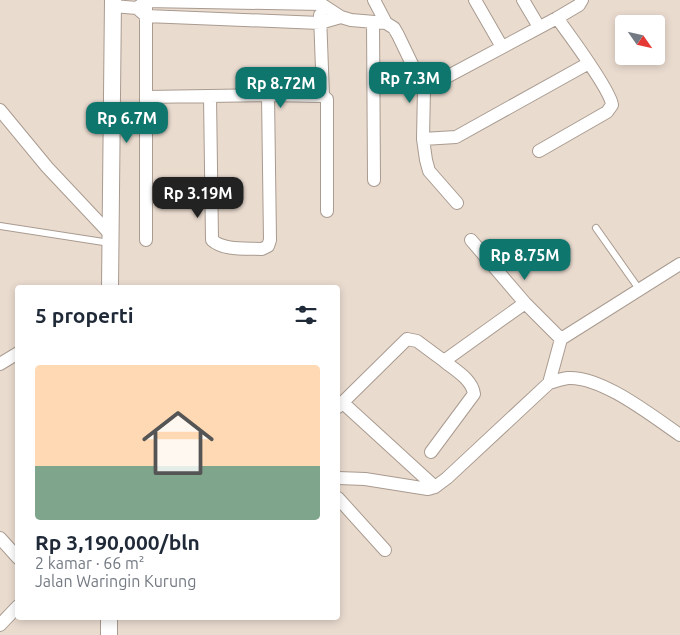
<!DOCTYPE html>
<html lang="id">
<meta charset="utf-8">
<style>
body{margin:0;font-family:Ubuntu,sans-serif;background:#f6f6f7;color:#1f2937;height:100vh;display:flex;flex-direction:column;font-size:19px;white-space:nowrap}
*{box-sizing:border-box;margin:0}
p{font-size:16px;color:#747a83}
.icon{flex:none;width:28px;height:28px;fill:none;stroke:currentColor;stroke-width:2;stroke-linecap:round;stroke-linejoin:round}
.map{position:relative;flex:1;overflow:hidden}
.sheet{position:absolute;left:15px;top:285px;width:325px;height:335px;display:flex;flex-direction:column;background:#fff;border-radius:5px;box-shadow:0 2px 8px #0003}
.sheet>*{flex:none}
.needle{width:32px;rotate:124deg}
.fabs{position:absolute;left:615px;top:15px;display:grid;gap:10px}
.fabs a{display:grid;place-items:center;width:50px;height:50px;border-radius:5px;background:#fff;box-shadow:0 2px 8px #0003;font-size:25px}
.price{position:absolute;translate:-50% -42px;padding:0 11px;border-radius:10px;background:#0f766e;color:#fff;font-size:16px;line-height:32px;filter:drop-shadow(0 1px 2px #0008)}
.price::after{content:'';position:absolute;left:50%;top:30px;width:15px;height:11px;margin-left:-8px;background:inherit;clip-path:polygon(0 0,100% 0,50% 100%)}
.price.active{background:#222;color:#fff}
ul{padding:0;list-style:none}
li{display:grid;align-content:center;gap:10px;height:265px;padding:0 20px}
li+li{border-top:1px solid #e0e1e3}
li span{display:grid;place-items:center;height:155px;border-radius:5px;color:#555}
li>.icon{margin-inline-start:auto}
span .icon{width:90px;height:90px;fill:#fffc;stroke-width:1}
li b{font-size:21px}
h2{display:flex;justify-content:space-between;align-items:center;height:60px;padding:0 20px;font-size:21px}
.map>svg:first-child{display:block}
</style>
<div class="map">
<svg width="680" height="635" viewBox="0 0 680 635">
<rect width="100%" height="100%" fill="#eadbcf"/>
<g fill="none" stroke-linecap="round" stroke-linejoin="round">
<defs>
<path id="service" d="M0,226L110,243
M596,228L639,289"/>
<path id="minor" d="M374,0L386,23
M475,0L502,47
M523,0L539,27
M113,6L137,8L146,16L320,23L341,17
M137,8L146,1L321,4L341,17L351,20L386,23L394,28L398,35L424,89L423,139L426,160L429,171L457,203
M320,15L323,96
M557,18L579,5L582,0
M373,22L374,180
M424,89L557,18C568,33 611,91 612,105L607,112L539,151
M210,96L212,240C224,251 247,248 262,249L268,246L270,240L268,95
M146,97L268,95L323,96L327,99V211
M0,110L47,167L110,234
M423,139L456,137L589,63
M146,240V0
M471,240L525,303L561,339
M0,364L18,353
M549,383L561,339L680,264
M342,402L435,487
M338,407L407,339L417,341L444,361
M431,452L474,394C472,379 455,370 444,361L525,303
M338,478L365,479L428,489L435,487L447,478L549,383C555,381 562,379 568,378C602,376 652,416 680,435
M338,498L385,550
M0,538L18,558
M0,625L18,606"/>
<path id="tertiary" d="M110,288L113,0
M109,618V635"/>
</defs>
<use href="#service" stroke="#a99b90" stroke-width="8"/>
<use href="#minor" stroke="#a99b90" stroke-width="14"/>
<use href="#tertiary" stroke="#a99b90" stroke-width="18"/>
<use href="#service" stroke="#fff" stroke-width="6"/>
<use href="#minor" stroke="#fff" stroke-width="12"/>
<use href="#tertiary" stroke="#fff" stroke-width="16"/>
</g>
</svg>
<div class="fabs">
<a><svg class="needle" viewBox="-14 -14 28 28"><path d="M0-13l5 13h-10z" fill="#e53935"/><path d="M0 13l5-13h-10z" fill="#747a83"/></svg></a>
</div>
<b class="price" style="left:410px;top:104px">Rp 7.3M</b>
<b class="price" style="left:281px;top:109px">Rp 8.72M</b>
<b class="price" style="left:127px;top:144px">Rp 6.7M</b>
<b class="price active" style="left:198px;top:219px">Rp 3.19M</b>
<b class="price" style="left:525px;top:281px">Rp 8.75M</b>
<section class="sheet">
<h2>5 properti<svg class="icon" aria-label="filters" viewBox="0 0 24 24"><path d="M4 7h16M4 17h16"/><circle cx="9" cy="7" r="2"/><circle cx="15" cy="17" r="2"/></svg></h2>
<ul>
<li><span style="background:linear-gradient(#ffd9b3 65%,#7fa58c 0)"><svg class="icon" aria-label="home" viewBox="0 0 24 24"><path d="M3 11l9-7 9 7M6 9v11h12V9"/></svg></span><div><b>Rp 3,190,000/bln</b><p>2 kamar · 66 m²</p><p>Jalan Waringin Kurung</p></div></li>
</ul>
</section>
</div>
